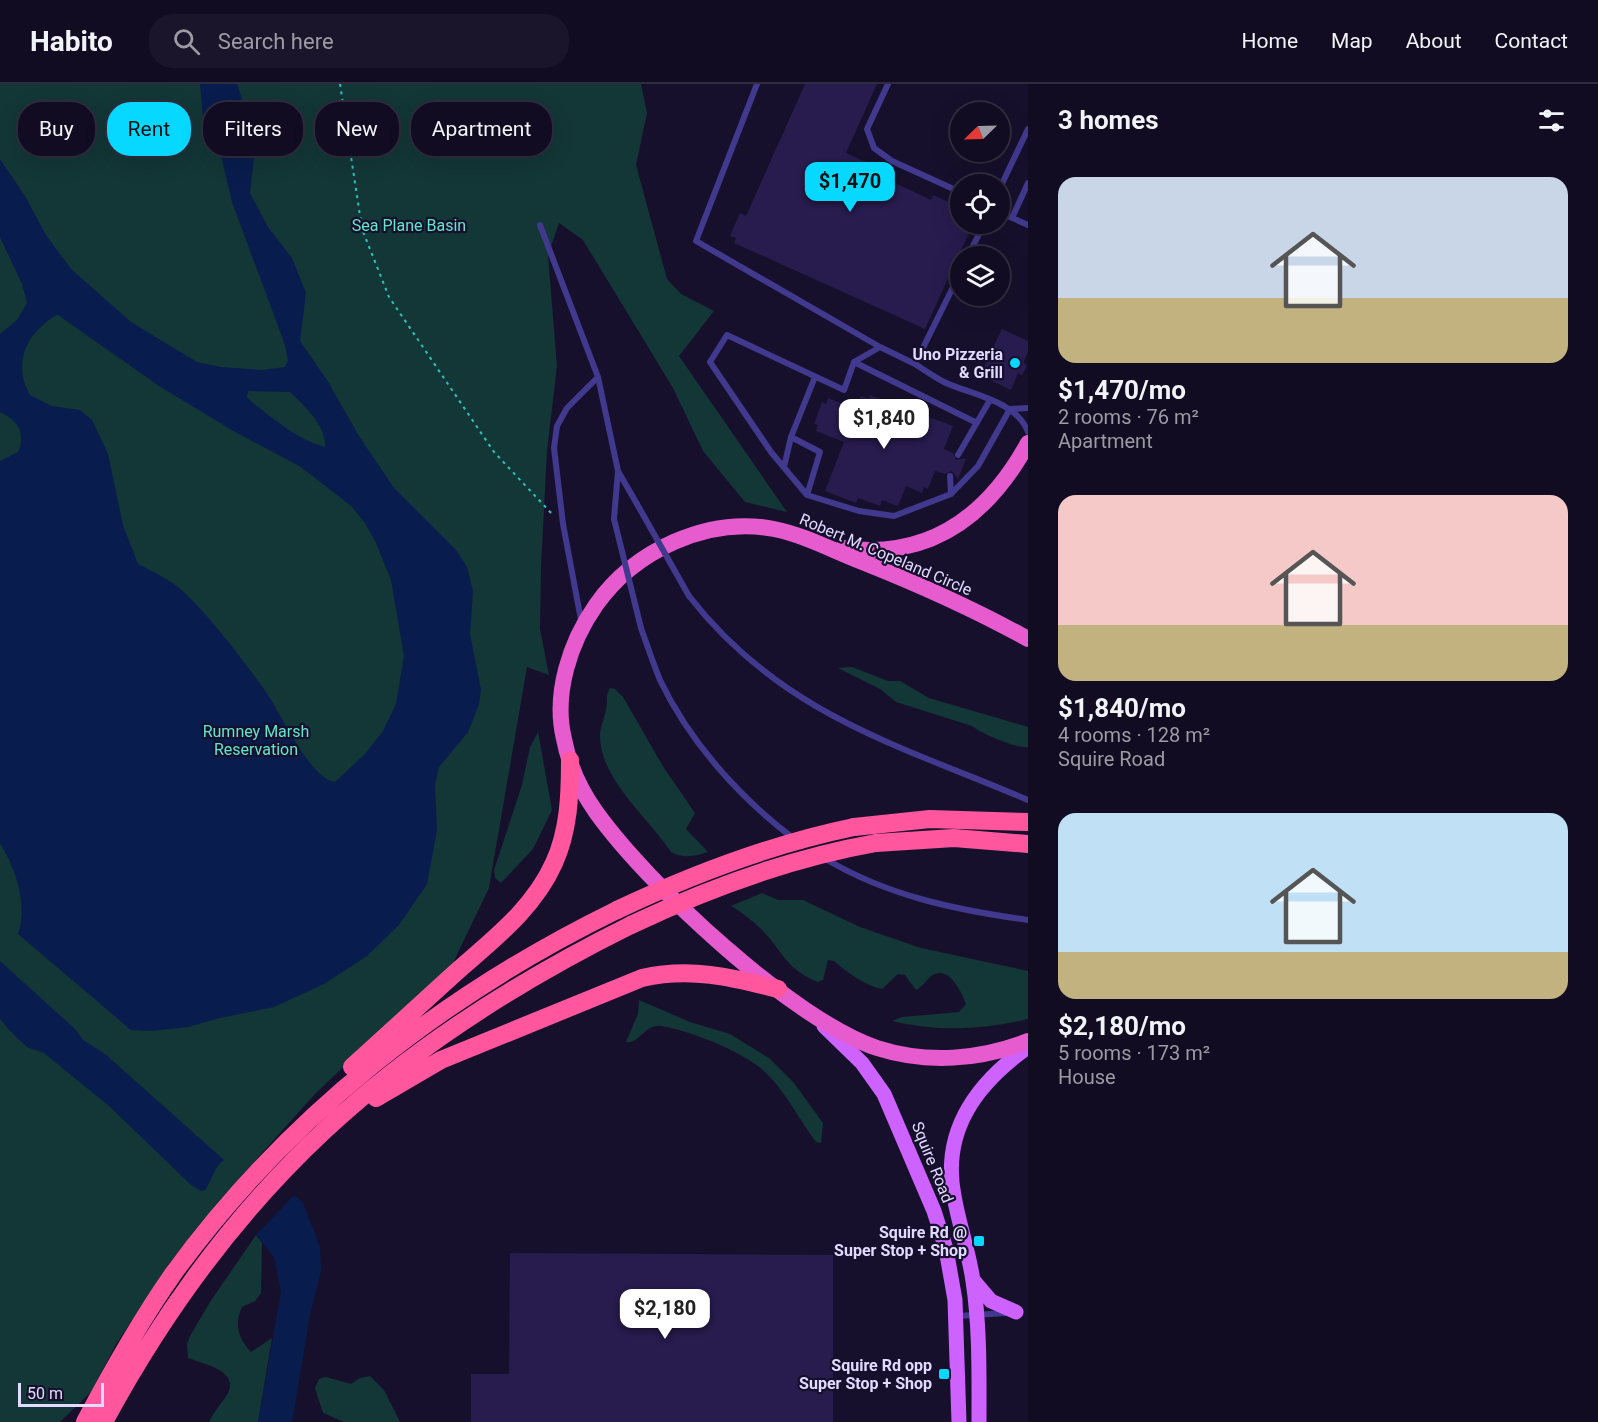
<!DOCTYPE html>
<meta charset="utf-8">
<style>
body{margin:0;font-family:Roboto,sans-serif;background:#1a152a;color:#f1f3f6;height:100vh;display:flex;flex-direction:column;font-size:22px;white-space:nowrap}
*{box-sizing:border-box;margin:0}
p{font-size:20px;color:#9c9ba5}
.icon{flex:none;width:33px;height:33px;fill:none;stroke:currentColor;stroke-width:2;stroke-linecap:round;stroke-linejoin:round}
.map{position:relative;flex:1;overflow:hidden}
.panel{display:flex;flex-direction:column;background:#110c21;width:570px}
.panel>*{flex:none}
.guide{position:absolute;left:18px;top:18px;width:570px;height:54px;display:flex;gap:12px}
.needle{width:39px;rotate:247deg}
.buttons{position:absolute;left:950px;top:18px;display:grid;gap:12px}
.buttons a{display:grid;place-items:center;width:60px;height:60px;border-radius:50%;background:#110c21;box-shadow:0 6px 24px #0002,0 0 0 2px #302c3f;font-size:30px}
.scale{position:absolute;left:18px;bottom:15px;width:86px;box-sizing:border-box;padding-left:6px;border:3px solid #e1dbff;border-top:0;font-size:16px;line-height:21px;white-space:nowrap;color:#e1dbff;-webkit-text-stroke:4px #17102c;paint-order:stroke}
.price{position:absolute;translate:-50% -51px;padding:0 14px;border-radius:12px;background:#fff;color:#222;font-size:20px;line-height:39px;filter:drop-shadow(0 2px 3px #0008)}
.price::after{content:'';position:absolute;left:50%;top:36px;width:18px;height:14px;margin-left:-9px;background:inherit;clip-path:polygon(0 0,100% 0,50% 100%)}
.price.selected{background:#07d8ff;color:#111}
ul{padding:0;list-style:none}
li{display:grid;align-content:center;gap:12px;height:318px;padding:0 30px}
li span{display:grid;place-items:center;height:186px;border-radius:18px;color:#555}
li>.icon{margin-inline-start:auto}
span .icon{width:108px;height:108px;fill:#fffc;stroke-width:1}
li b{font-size:26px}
h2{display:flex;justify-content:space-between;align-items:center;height:72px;padding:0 30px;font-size:26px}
.tag{padding:0 21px;border-radius:24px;background:#110c21;box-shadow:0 6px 24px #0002,0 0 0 2px #302c3f;font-size:21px;line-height:54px}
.tag.selected{background:#07d8ff;color:#111}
header{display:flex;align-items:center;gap:36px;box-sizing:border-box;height:84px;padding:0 30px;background:#110c21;border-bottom:2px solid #302c3f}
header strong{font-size:28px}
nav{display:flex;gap:33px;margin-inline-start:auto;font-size:21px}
.search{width:420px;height:54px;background:#1a152a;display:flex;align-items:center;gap:15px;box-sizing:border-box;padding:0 21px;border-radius:24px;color:#9c9ba5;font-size:22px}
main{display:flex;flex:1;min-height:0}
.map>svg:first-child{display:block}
</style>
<header>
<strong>Habito</strong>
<div class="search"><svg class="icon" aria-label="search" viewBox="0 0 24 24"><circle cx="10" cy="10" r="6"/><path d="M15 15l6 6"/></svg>Search here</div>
<nav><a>Home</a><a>Map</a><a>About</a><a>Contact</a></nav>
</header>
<main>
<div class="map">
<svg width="1028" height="1338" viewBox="0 0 1028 1338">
<rect width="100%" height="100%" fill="#17102c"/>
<path fill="#133637" d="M0,0H641L647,29L636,81L667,195L681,210L714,227L679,272L787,428L745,418L703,367L673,304L583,156L559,139L548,171L557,282L547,367L541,483L540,545L549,591L527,583L489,804L453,879L315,1010L220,1116L170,1178L115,1262L92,1307L60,1338H0Z
M852,583L888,597H900L929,614L1028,643V663C1017,665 980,649 972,642L896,618L880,605L838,584Z
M610,604L615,605L623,613L664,684L695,729L686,745L708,768C695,772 684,775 671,768C649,734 598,694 600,649C601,642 604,634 606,626C608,618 605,612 610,604Z
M538,648L552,726L533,765L501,799L495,794L494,786L522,701L530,663Z
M762,809L778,816H803L860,843L921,864L1028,887V935C982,946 939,948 892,937L902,933L959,928L966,920C962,909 948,878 930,893C925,898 923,902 916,906L905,891L898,890L882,905C864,901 848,889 834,877L828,876L823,896L818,898C784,884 784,868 761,845C752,836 741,828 731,822Z
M639,916L690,938L730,950L769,974L794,999L823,1039L821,1059L816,1058C800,1037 788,1012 770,993C751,970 691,947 662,942C645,939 640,960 626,958L638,930Z
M256,1151L262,1159L261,1209L255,1217L242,1223C234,1240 238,1254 251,1268L272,1254L258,1338H209C213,1329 219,1322 225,1314C244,1287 205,1281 188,1274L187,1260L190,1252L210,1218Z
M370,1292L384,1306L400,1338H344L323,1329L315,1304L319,1295L326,1293L351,1300L360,1294Z"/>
<path fill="#081d4d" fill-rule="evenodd" d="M200,0H237L256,56L250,109L268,143L292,174L306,209L300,257L327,296L359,352L394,404L456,466L467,483L473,507L470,550L481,606L479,621L468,648L439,683L435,701L437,746L427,800L399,841L367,872L324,900L274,923L220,934L188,943L152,947L131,946L18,850C28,821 16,785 0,759V377L18,368C26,348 18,337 0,328V250L17,236L27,219L22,200L0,153V75L25,112L46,151L71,185L131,238L197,278L221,283L262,286L285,283L288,276L285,261L232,118L218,59L203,34ZM58,231L159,302L235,348L301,383L351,422L365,439L376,459L391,496L404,572L396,620L383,647L365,670L335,698C310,695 280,628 266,608C243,576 218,543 191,515C175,498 158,490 138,480L123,441L108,370L92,336L80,326L52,322L30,311C16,287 21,260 42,242C48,237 51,233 58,231ZM248,307L290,308C304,322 327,342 325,363C297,356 270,332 247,314Z
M0,877L76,946L83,956L104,969L224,1076C215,1081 212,1097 205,1106L201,1107L191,1101L109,1022L44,969L27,963L11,948L0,935Z
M294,1111L303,1119L320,1163L321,1187L310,1231L292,1338H258L281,1208L274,1173L256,1151Z"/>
<path fill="#281b4e" d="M805,0H877L846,69L894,90L891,97L931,116L933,111L960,123V140H973L925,245L734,159L736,154L730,152L740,129L746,132Z
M1002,245L1028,257V268L1023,279L1027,281L1022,291L1018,289L1011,306L980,291Z
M870,311L953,342L944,365L953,369L956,376L966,374L958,395L952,387L945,390L935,387L928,405L924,403L922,409L906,402L898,422L882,416L880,422L858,414L856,419L825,407L844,358L816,347L818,341L814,340L822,318L826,320L828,314L856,325L861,312L869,315Z
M510,1169L833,1171V1338H471V1290H509Z"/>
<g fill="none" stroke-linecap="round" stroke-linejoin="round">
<path stroke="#2bc4c3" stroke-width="2" stroke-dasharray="3 4.5" stroke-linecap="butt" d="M340,0L362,145L389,213L494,368L552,430"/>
<path stroke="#41398d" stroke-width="6" d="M757,0L696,157L880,263
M888,0L867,45L874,64L892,77L960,108
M999,106L1028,45
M999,128L1028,141
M1012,134L1028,99
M540,141L598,293L618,387L614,435
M968,172L984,140
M960,189L915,280C924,286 934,293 944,298C971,311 1016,316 1028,348
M854,278L977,339
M915,280L880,263L854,278L844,306L727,251L710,278L771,368L807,411L859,427L894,432L951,410L978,382L1010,325
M1011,325L1028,324
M791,353L820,368L807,411
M958,371L990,316
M784,383L791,353L815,293
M618,387L637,420
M950,392L951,410
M689,512C781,630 896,660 1028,716
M581,536L563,440L554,364L557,342L567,324L598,293
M641,544C647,561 653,579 660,596C689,657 739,713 793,754
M824,774C887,812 956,826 1028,836
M957,1232L1007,1229"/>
<path stroke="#ce62ff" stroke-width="15" d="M824,942L862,979L884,1010L934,1127L946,1165L955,1216L959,1338
M974,1197L991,1217L1016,1228
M979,1338C979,1291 980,1243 973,1197C969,1168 959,1141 954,1112C941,1046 977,999 1028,963"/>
<path stroke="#e65cce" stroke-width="16" d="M843,464C929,476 988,432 1028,359
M1028,555C974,525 918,500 860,477C832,466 804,451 774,445C707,432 634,467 596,521C570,558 553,610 564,655C569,681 581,707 596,728C648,801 793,936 877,964C927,980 980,976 1028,957"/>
<path stroke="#ff569d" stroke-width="18" d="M854,743L930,735L1028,738
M876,759L954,754L1028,760
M352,983C386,952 420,921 454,890C491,857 533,826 554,779C569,746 570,711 570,676
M376,1014L441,976L642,894C690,883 731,893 778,905
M85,1338C112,1287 140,1237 173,1190C288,1032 443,911 617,826
M104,1338C231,1102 393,959 631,841"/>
<path stroke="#41398d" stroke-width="6" d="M637,420L689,512
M614,435L641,544"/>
<path stroke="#ff569d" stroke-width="18" d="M617,826C693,790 772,760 854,743
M631,841C709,804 791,774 876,759"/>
</g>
<g fill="#07d8ff" stroke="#17102c" stroke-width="2">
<circle cx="1015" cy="279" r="6"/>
<rect x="973" y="1151" width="12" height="12" rx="3"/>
<rect x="938" y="1284" width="12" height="12" rx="3"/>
</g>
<g text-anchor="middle" stroke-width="4.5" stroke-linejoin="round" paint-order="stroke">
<g font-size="16" fill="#60e6cd" stroke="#17102c">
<text x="409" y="147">Sea Plane Basin</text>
<text x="256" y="653">Rumney Marsh<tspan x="256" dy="18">Reservation</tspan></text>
</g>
<g font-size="16" font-weight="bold" fill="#e1dbff" stroke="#17102c" text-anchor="end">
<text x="1003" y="276">Uno Pizzeria<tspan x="1003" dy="18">&amp; Grill</tspan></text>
<text x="967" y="1154">Squire Rd @<tspan x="967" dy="18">Super Stop + Shop</tspan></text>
<text x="932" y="1287">Squire Rd opp<tspan x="932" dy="18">Super Stop + Shop</tspan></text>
</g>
<g font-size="16" fill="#e1dbff" stroke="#17102c">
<text transform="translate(886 470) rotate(23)" y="6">Robert M. Copeland Circle</text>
<text transform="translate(933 1078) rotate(68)" y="6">Squire Road</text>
</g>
</g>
</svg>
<div class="buttons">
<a><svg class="needle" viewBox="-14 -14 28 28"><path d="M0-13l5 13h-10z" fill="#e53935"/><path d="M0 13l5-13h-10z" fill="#9c9ba5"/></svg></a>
<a><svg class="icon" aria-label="locate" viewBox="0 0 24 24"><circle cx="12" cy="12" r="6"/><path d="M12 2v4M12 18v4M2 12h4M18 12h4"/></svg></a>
<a><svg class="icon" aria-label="layers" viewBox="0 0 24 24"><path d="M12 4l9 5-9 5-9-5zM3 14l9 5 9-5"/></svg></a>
</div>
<div class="scale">50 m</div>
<b class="price selected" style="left:850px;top:129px">$1,470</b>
<b class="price" style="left:884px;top:366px">$1,840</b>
<b class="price" style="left:665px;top:1256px">$2,180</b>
<div class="guide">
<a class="tag">Buy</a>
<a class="tag selected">Rent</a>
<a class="tag">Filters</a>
<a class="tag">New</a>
<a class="tag">Apartment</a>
</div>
</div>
<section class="panel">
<h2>3 homes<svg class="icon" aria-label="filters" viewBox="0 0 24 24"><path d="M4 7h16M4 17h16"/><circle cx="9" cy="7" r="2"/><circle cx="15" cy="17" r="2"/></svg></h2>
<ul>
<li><span style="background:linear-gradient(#c9d6e8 65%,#c2b280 0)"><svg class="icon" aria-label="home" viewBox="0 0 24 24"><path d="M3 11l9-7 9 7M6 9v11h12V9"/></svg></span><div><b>$1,470/mo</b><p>2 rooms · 76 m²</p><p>Apartment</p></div></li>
<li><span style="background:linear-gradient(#f6c9c9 70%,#c2b280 0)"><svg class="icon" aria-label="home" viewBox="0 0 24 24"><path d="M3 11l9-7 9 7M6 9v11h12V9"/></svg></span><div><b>$1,840/mo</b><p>4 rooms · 128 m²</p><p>Squire Road</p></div></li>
<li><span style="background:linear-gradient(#bfe0f5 75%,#c2b280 0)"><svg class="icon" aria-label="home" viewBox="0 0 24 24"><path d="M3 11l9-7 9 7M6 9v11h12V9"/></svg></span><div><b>$2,180/mo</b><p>5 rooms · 173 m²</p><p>House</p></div></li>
</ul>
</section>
</main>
